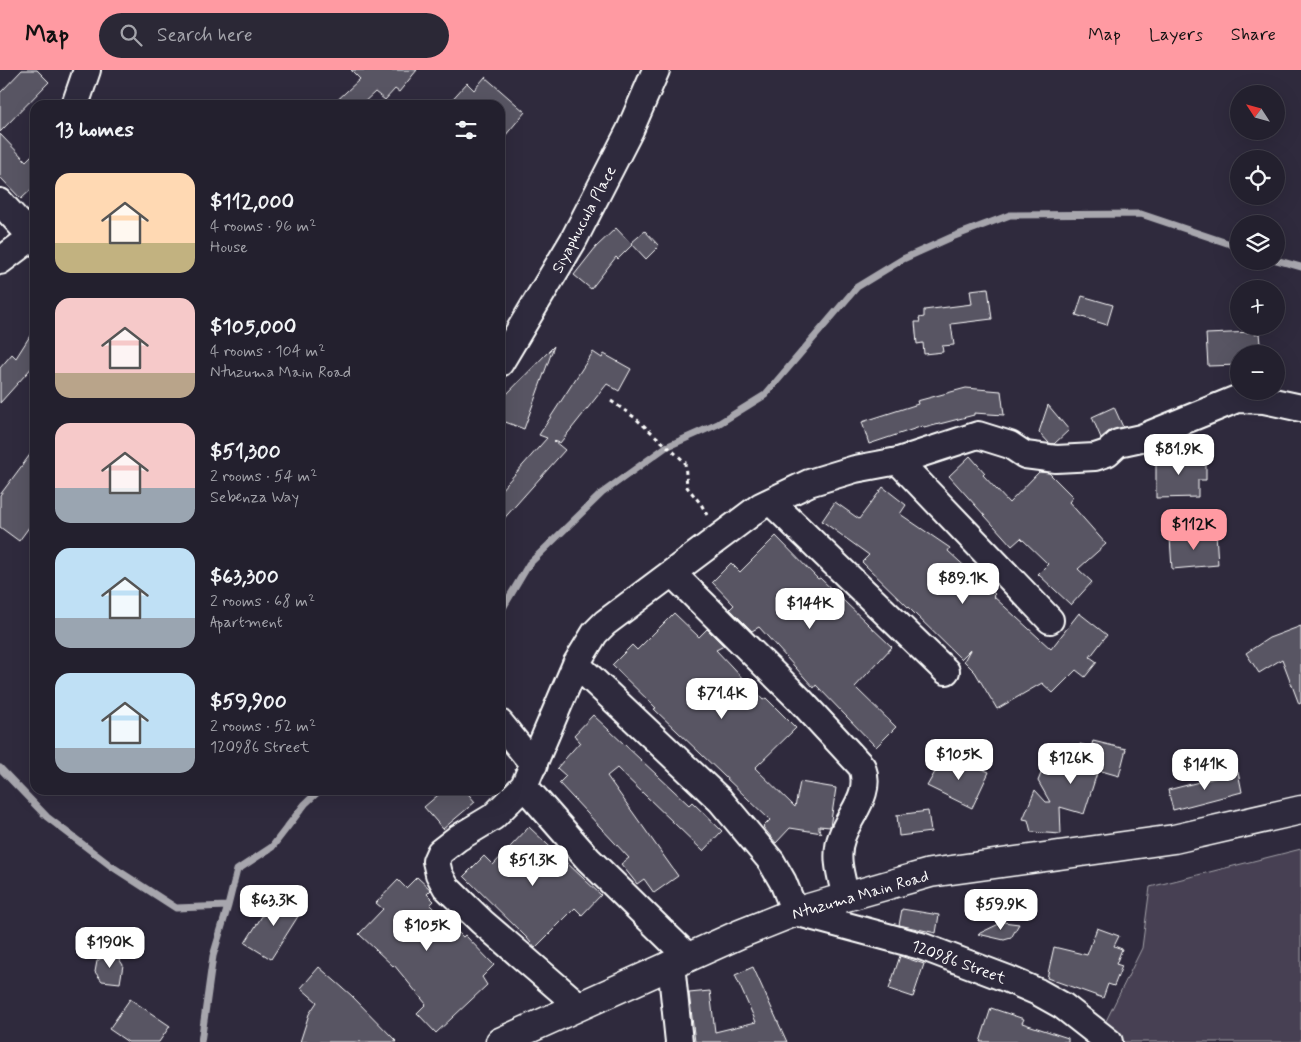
<!DOCTYPE html>
<meta charset="utf-8">
<style>
body{margin:0;font-family:Mynerve,sans-serif;background:#2b2836;color:#f1f3f6;height:100vh;display:flex;flex-direction:column;font-size:19px;white-space:nowrap}
*{box-sizing:border-box;margin:0}
p{font-size:16px;color:#a3a3aa}
.icon{flex:none;width:28px;height:28px;fill:none;stroke:currentColor;stroke-width:2;stroke-linecap:round;stroke-linejoin:round}
.map{position:relative;flex:1;overflow:hidden}
.drawer{position:absolute;left:30px;top:30px;width:475px;height:695px;display:flex;flex-direction:column;background:#23202e;border-radius:15px;box-shadow:0 5px 20px #0002,0 0 0 1px #403e4a}
.drawer>*{flex:none}
.needle{width:32px;rotate:306deg}
.buttons{position:absolute;left:1230px;top:15px;display:grid;gap:10px}
.buttons a{display:grid;place-items:center;width:55px;height:55px;border-radius:50%;background:#23202e;box-shadow:0 5px 20px #0002,0 0 0 1px #403e4a;font-size:25px}
.price{position:absolute;translate:-50% -42px;padding:0 11px;border-radius:10px;background:#fff;color:#222;font-size:16px;line-height:32px;filter:drop-shadow(0 1px 2px #0008)}
.price::after{content:'';position:absolute;left:50%;top:30px;width:15px;height:11px;margin-left:-8px;background:inherit;clip-path:polygon(0 0,100% 0,50% 100%)}
.price.selected{background:#ff9aa2;color:#111}
ul{padding:0;list-style:none}
li{display:flex;align-items:center;gap:15px;height:125px;padding:0 25px}
li span{display:grid;place-items:center;flex:none;width:140px;height:100px;border-radius:15px;color:#555}
li>.icon{margin-inline-start:auto}
span .icon{width:60px;height:60px;fill:#fffc;stroke-width:1}
li b{font-size:21px}
h2{display:flex;justify-content:space-between;align-items:center;height:60px;padding:0 25px;font-size:21px}
header{display:flex;align-items:center;gap:30px;box-sizing:border-box;height:70px;padding:0 25px;background:#ff9aa2;color:#111}
header strong{font-size:24px}
nav{display:flex;gap:28px;margin-inline-start:auto;font-size:18px}
.search{width:350px;height:45px;background:#2b2836;display:flex;align-items:center;gap:12px;box-sizing:border-box;padding:0 18px;border-radius:28px;color:#a3a3aa;font-size:19px}
.map>svg:first-child{display:block}
</style>
<header>
<strong>Map</strong>
<div class="search"><svg class="icon" aria-label="search" viewBox="0 0 24 24"><circle cx="10" cy="10" r="6"/><path d="M15 15l6 6"/></svg>Search here</div>
<nav><a>Map</a><a>Layers</a><a>Share</a></nav>
</header>
<div class="map">
<svg width="1301" height="972" viewBox="0 0 1301 972">
<rect width="100%" height="100%" fill="#2f2a3d"/>
<filter id="ink" filterUnits="userSpaceOnUse"><feTurbulence type="fractalNoise" baseFrequency=".02" numOctaves="2"/><feDisplacementMap in="SourceGraphic" scale="10" xChannelSelector="R" yChannelSelector="G"/><feConvolveMatrix kernelMatrix="1 2 1 2 8 2 1 2 1" color-interpolation-filters="sRGB"/></filter>
<g filter="url(#ink)">
<path fill="#464152" stroke="#a2a0a8" d="M1301,779V972H1101L1105,953L1142,878L1150,817Z"/>
<g fill="none" stroke-linecap="round" stroke-linejoin="round">
<path stroke="#a7a6ad" stroke-width="7" d="M1276,190L1301,197
M500,543L529,494L602,423L666,377L718,354L765,325L857,217L903,189L952,167L1010,145L1141,144L1239,177
M0,698L47,747L111,796L176,838L228,836L237,800L272,777L305,734L320,720
M201,972L213,886L228,836"/>
</g>
<path fill="#595564" stroke="#fff" d="M22,0H37L49,12L0,62V23Z
M351,0H417L399,22L395,19L385,30L375,22L361,35H332L360,9Z
M485,7L525,42L500,72V35H447L467,13L474,20Z
M0,64L26,91L35,82V116L21,129L0,107Z
M616,158L632,175L618,189L616,187L591,219L574,205L596,177Z
M645,161L659,176L646,189L631,173Z
M988,218L992,249L951,254L954,275L942,276L943,282L924,284L923,273L917,274L915,252H920L919,248L924,247V240L972,234L970,220Z
M1082,226L1113,235L1107,255L1076,245Z
M35,258V294L0,333V298L12,284L16,288Z
M1253,262L1254,264L1259,263L1261,284H1239V295L1208,296L1206,264Z
M554,276L524,359L500,350V331Z
M593,282L602,288L604,284L631,299L619,321L607,314L560,373L554,371L565,380L500,453V421L547,368L539,365Z
M966,318L1001,321L1004,345L974,343V345L924,358L923,356L869,374L862,352L918,334L917,331Z
M1048,335L1069,360L1054,374L1049,373L1039,362Z
M1114,337L1123,357L1108,362L1101,368L1092,347Z
M35,378V449L19,471L0,457V425Z
M1177,383L1178,388L1201,387V392L1206,391V410H1198V427L1156,428V384Z
M970,386L985,403L983,405L1009,433L1039,402L1049,403L1073,427L1069,432L1106,474L1078,499L1092,512L1071,535L1038,504L1048,494L1021,468L1012,476L949,406Z
M883,417L906,435L900,444L950,478L948,481L995,524L993,526L1051,579L1079,543L1107,565L1090,587L1097,592L1085,607L1076,600L1053,623L1042,613L997,639L975,602L964,591L970,580L961,589L862,492L869,485L822,451L835,432L859,449Z
M1216,462L1218,495L1172,499L1170,467Z
M776,466L818,509L820,508L892,577L855,617L896,657L876,677L816,615L814,618L759,557L752,561L730,539L734,535L712,512L731,493L740,502Z
M674,543L699,567L707,559L724,576L716,580L763,630L766,628L796,658L755,698L795,737L800,712L836,718L830,757L819,756V759L822,763L790,758L776,773L763,757L770,750L654,639L656,638L612,595L632,575L637,580Z
M1301,556V633L1299,634L1282,589L1259,603L1246,583L1269,568Z
M593,645L689,735L692,732L722,761L703,781L617,698L607,706L678,806L654,823L644,809L637,814L621,794L629,788L559,713L566,706L557,698L580,672L574,665Z
M1093,671L1126,679L1119,706L1098,700L1084,744L1060,737L1061,764L1031,762L1028,750L1023,749L1035,720L1046,732H1050L1038,711L1048,686L1074,696L1080,674L1091,677Z
M955,687L989,702L972,738L927,716L935,702Z
M1238,702L1242,722L1173,740L1168,720Z
M444,720H465L475,732L443,759L424,737Z
M928,741L931,762L899,766L897,745Z
M529,757L601,825L582,845L575,838L535,878L527,868L464,806L484,786L493,795Z
M417,807L431,820L427,824L434,831L430,835L463,867L465,865L494,895L482,907L487,915L436,963L417,943L426,934L394,895L393,896L359,864L383,839L376,833L398,810L406,818Z
M276,824L302,840L271,889L245,873Z
M902,839L939,845L936,863L899,855Z
M1003,852L1019,854L1011,868L1004,870L978,864Z
M1097,858L1119,866L1114,876L1122,879L1116,894L1122,896L1114,916L1108,914L1103,928L1047,908L1054,877L1087,885Z
M106,885L117,886L123,895L120,913L102,911L95,902L97,891Z
M900,886L924,894L913,927L889,919Z
M319,897L351,925L397,972H300L309,944L317,932L301,918Z
M753,897L787,972H695L689,923L710,921L715,962L756,952L735,905Z
M130,929L170,956L159,972H128L109,959Z
M991,938L1024,949L1022,953L1068,968V972H980Z"/>
<g fill="none" stroke-linecap="round" stroke-linejoin="round">
<defs>
<path id="minor" d="M75,35L87,0
M0,132L32,167
M0,191L32,167L35,171
M500,293L573,171L630,60L656,0
M898,391L1050,550
M771,432L946,601
M672,503L800,630L862,697C872,724 851,742 842,766C834,786 841,806 846,827
M576,594L720,730L771,791L783,812L795,842L921,876L1008,909L1038,922L1063,936L1109,972
M500,653L534,695
M524,716L588,789L688,887
M671,894L679,972
M578,935L482,852L446,817L439,804L436,791L440,782L458,768L493,747L524,716L576,594L595,563L605,553L761,436L809,413L855,399L898,391L978,365L1010,375L1025,385L1056,389L1095,387L1107,383L1118,373L1141,368L1237,329L1264,330L1301,338"/>
<path id="major" d="M500,972L740,864L795,842L846,827L930,803L1174,769L1301,740"/>
</defs>
<use href="#minor" stroke="#fff" stroke-width="30"/>
<use href="#major" stroke="#fff" stroke-width="31"/>
<path stroke="#fff" stroke-width="3" stroke-dasharray="4 4" stroke-linecap="butt" d="M611,331L634,347L685,392L687,417L701,434L707,445"/>
<use href="#minor" stroke="#2f2a3d" stroke-width="26"/>
<use href="#major" stroke="#2f2a3d" stroke-width="28"/>
</g>
</g>
<g text-anchor="middle" stroke-width="4.5" stroke-linejoin="round" paint-order="stroke">
<g font-size="16" fill="#fff" stroke="#2f2a3d">
<text transform="translate(583 149) rotate(-62)" y="6">Siyaphucula Place</text>
<text transform="translate(860 824) rotate(-16)" y="6">Ntuzuma Main Road</text>
<text transform="translate(959 891) rotate(20)" y="6">120986 Street</text>
</g>
</g>
</svg>
<div class="buttons">
<a><svg class="needle" viewBox="-14 -14 28 28"><path d="M0-13l5 13h-10z" fill="#e53935"/><path d="M0 13l5-13h-10z" fill="#a3a3aa"/></svg></a>
<a><svg class="icon" aria-label="locate" viewBox="0 0 24 24"><circle cx="12" cy="12" r="6"/><path d="M12 2v4M12 18v4M2 12h4M18 12h4"/></svg></a>
<a><svg class="icon" aria-label="layers" viewBox="0 0 24 24"><path d="M12 4l9 5-9 5-9-5zM3 14l9 5 9-5"/></svg></a>
<a>+</a>
<a>−</a>
</div>
<b class="price" style="left:1179px;top:406px">$81.9K</b>
<b class="price selected" style="left:1194px;top:481px">$112K</b>
<b class="price" style="left:963px;top:535px">$89.1K</b>
<b class="price" style="left:810px;top:560px">$144K</b>
<b class="price" style="left:722px;top:650px">$71.4K</b>
<b class="price" style="left:959px;top:711px">$105K</b>
<b class="price" style="left:1071px;top:715px">$126K</b>
<b class="price" style="left:1205px;top:721px">$141K</b>
<b class="price" style="left:533px;top:817px">$51.3K</b>
<b class="price" style="left:274px;top:857px">$63.3K</b>
<b class="price" style="left:1001px;top:861px">$59.9K</b>
<b class="price" style="left:427px;top:882px">$105K</b>
<b class="price" style="left:110px;top:899px">$190K</b>
<section class="drawer">
<h2>13 homes<svg class="icon" aria-label="filters" viewBox="0 0 24 24"><path d="M4 7h16M4 17h16"/><circle cx="9" cy="7" r="2"/><circle cx="15" cy="17" r="2"/></svg></h2>
<ul>
<li><span style="background:linear-gradient(#ffd9b3 70%,#c2b280 0)"><svg class="icon" aria-label="home" viewBox="0 0 24 24"><path d="M3 11l9-7 9 7M6 9v11h12V9"/></svg></span><div><b>$112,000</b><p>4 rooms · 96 m²</p><p>House</p></div></li>
<li><span style="background:linear-gradient(#f6c9c9 75%,#b9a48a 0)"><svg class="icon" aria-label="home" viewBox="0 0 24 24"><path d="M3 11l9-7 9 7M6 9v11h12V9"/></svg></span><div><b>$105,000</b><p>4 rooms · 104 m²</p><p>Ntuzuma Main Road</p></div></li>
<li><span style="background:linear-gradient(#f6c9c9 65%,#9aa5b1 0)"><svg class="icon" aria-label="home" viewBox="0 0 24 24"><path d="M3 11l9-7 9 7M6 9v11h12V9"/></svg></span><div><b>$51,300</b><p>2 rooms · 54 m²</p><p>Sebenza Way</p></div></li>
<li><span style="background:linear-gradient(#bfe0f5 70%,#9aa5b1 0)"><svg class="icon" aria-label="home" viewBox="0 0 24 24"><path d="M3 11l9-7 9 7M6 9v11h12V9"/></svg></span><div><b>$63,300</b><p>2 rooms · 68 m²</p><p>Apartment</p></div></li>
<li><span style="background:linear-gradient(#bfe0f5 75%,#9aa5b1 0)"><svg class="icon" aria-label="home" viewBox="0 0 24 24"><path d="M3 11l9-7 9 7M6 9v11h12V9"/></svg></span><div><b>$59,900</b><p>2 rooms · 52 m²</p><p>120986 Street</p></div></li>
</ul>
</section>
</div>
